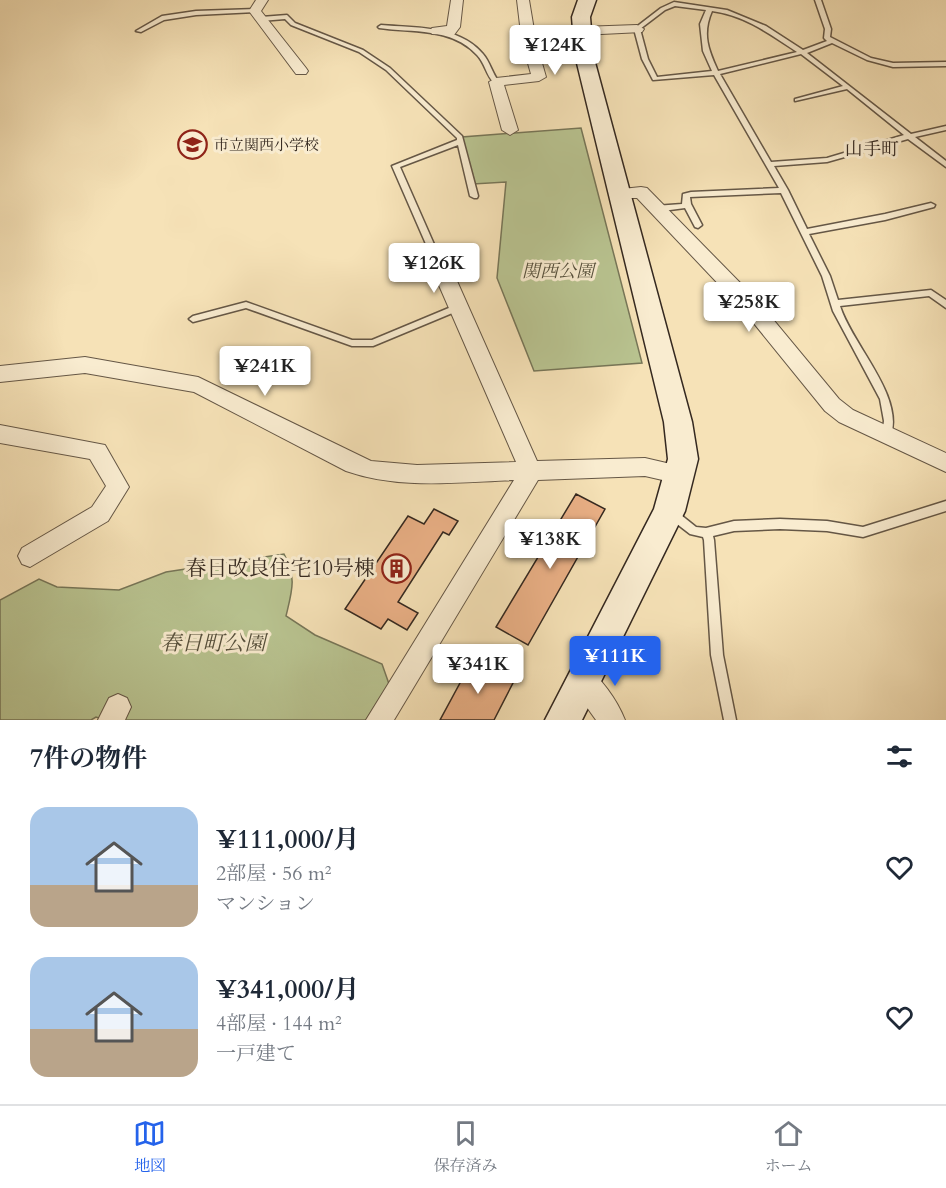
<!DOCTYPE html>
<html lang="ja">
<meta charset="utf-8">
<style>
body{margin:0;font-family:Cardo,"Noto Serif JP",serif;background:#f6f6f7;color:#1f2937;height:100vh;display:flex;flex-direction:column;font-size:22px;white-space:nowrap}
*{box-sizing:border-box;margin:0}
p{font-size:20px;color:#747a83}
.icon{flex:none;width:33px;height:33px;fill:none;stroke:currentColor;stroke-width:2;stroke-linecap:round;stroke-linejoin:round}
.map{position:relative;height:720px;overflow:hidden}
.side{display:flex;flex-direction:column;background:#fff;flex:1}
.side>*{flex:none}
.price{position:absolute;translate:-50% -51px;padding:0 14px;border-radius:6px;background:#fff;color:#222;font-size:20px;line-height:39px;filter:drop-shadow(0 2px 3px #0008)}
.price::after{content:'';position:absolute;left:50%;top:36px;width:18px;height:14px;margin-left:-9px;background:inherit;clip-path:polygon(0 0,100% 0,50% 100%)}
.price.active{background:#2563eb;color:#fff}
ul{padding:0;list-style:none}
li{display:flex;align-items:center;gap:18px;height:150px;padding:0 30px}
li span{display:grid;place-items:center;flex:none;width:168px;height:120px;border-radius:18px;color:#555}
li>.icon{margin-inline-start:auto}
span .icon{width:72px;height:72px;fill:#fffc;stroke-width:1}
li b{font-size:26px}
h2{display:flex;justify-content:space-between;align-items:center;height:72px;padding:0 30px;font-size:26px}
.tab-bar{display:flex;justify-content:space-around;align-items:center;height:84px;border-top:2px solid #e0e1e3;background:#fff;font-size:16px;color:#747a83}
.tab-bar a{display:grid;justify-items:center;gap:3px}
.tab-bar .active{color:#2563eb}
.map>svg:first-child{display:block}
</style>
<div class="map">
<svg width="946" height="720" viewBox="0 0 946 720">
<rect width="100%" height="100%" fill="#f6e2b7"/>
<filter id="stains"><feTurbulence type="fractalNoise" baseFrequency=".00333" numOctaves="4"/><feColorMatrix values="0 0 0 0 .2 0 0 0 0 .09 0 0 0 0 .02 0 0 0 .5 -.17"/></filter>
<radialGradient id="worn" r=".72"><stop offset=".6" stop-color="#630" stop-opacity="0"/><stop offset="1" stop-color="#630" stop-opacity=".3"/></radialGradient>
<path fill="#b9c491" stroke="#777658" stroke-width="1.5" d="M581,128L642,363L534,371L497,278L506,182L473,184L462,137Z
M284,554C297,577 292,591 286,616L315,635L382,664L389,684L366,720H105L96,717L91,720H0V600L39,579L57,587L119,590L166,572Z"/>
<path fill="#eab086" stroke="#352920" stroke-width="1.5" d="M576,494L605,509L528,645L496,627Z
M434,509L458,521L449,535L443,532L398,602L418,613L407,630L388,619L381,629L345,609L408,516L424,524Z
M473,659L514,681L494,720H440Z"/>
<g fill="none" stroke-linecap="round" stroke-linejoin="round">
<defs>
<path id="lane" d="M815,0H821L831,29L830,37L871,58L893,63L946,62V66L893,67L867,60L832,43L807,53L911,134L946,126V130L915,137L946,161V167L908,139L827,162L774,166L788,190L807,229L885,214L931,203L935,205L934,207L885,220L809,234L830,276L838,300L931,290L946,300V308L929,296L840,306C852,345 906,397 890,438L887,439L884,438L882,435L884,421L880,399L833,311L822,276L781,193L690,197L691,204L702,225L698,228L695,227L685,208L655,212L651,209L655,206L682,204L683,194L691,192L779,188L714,75L653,80L642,59L634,29L635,28L661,8L674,2L727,10L766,26L803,50L827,41L824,38L825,29ZM675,6L706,10L700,24L703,51L712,71L657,77L648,59L640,29L665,10ZM712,11C744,15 770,34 797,52L718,71C708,49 702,34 712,11ZM801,54L843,86L795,99V101L847,89L904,135L827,158L771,162L720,74Z
M256,9L258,10V12L196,15L164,20L141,32L136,31L162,16L196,11Z
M287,15L295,23L363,50L390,68L462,136L478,196L477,198H474L470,196L458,145L400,167L444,267L443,269H437L436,267L392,166L457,140V138L386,70L359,52L291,25L285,19L261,21L258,19L261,17Z
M381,25C415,28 459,25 483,54C490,62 492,73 499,82L494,83C486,75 485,63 477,55C452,27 412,33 379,28L378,27Z
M246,302L352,340H372L456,305L459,304L463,307L462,309L373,346H352L246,308L193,322L189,319L193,316Z
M946,501V511L863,537L827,531L780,529L734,531L713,536L714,540L723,655L736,720H724L711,655L704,540L703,537L690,534L668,517L667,514L668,511L672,509L676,511L696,527L706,528L734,521L780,519L827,521L863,527Z"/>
<path id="street" d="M256,0H268L261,11L306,68L308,71L306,74H296L249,11Z
M451,0H463L460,27L454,35L432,34L430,31L432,28L447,26Z
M517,0H529L536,42L546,77L539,81L504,85L518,130L510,135L502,130L489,82L496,78L531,74L522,42Z
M637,25L644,29L642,32L581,35L574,31L581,27Z
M641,187L647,188L757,300L839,399L853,410L946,453V472L839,422L825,411L743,310L637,198H613L611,194L613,190Z
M440,261L446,263L457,281L537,461L645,458L688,468L691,475L688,482L680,484L645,476L538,480L394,720H366L514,480C458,482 400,490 346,471L194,392L85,373L0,382V366L85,357L198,377L371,461L417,465L516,462L431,267L434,263Z
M0,425L105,445L129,487L108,521L30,567L22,564L18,556L22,548L92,507L106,486L90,459L0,443Z
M582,666C600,674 618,702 625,720H596L573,688L569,679L573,670Z
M118,694L127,698L131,707L125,720H98L109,698Z"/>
<path id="secondary" d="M578,0H596L590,17L593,55L692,422L698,459L685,511L582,720H545L654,509L668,459L664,422L575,55L572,17Z"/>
</defs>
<use href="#lane" stroke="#655746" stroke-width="3"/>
<use href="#street" stroke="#655746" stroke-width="2"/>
<use href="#secondary" stroke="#352920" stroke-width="3"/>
<use href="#lane" fill="#f9ecd0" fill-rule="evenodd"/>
<use href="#street" fill="#f9ecd0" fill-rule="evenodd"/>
<use href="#secondary" fill="#f9ecd0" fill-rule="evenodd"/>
</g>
<defs>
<symbol id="school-ring" viewBox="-11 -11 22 22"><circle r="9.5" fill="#f9ecd0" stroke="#8f2418" stroke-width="1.5"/><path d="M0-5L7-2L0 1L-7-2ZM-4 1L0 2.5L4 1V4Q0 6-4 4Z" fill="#8f2418"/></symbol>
<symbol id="building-ring" viewBox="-11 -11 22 22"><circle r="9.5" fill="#f9ecd0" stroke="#8f2418" stroke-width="1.5"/><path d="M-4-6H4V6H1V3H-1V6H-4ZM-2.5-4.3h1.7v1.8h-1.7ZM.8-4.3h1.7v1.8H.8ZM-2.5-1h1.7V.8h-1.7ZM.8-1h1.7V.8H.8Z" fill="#8f2418"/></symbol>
</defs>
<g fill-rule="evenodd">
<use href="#school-ring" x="176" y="128" width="33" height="33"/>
<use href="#building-ring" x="380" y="552" width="33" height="33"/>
</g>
<g text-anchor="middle" stroke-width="6" stroke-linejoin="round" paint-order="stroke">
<g font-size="15" fill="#352920" stroke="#f9ecd0" text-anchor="start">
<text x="214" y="150">市立関西小学校</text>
</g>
<g font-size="18" fill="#352920" stroke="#f9ecd0">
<text x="872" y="155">山手町</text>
</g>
<g font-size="18" font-style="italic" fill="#56503c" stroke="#f9ecd0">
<text x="558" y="277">関西公園</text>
</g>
<g font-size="21" fill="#352920" stroke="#f9ecd0" text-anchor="end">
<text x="375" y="575">春日改良住宅10号棟</text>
</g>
<g font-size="21" font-style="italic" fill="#56503c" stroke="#f9ecd0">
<text x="213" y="650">春日町公園</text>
</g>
</g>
<rect width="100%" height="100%" filter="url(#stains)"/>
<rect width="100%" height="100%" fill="url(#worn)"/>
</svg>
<b class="price" style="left:555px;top:76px">¥124K</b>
<b class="price" style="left:434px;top:294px">¥126K</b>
<b class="price" style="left:749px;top:333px">¥258K</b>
<b class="price" style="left:265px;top:397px">¥241K</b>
<b class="price" style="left:550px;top:570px">¥138K</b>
<b class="price active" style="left:615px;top:687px">¥111K</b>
<b class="price" style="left:478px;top:695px">¥341K</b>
</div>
<section class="side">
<h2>7件の物件<svg class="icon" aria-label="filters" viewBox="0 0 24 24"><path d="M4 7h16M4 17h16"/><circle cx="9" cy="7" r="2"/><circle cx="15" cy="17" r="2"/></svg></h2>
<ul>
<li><span style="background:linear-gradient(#a9c7e8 65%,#b9a48a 0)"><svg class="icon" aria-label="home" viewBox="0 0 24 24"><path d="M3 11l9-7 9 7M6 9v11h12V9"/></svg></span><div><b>¥111,000/月</b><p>2部屋 · 56 m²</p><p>マンション</p></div><svg class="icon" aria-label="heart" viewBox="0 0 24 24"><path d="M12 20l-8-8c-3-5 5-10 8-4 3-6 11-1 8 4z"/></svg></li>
<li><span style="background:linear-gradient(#a9c7e8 60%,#b9a48a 0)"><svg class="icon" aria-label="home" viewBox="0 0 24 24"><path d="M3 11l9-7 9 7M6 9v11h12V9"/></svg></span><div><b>¥341,000/月</b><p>4部屋 · 144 m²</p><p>一戸建て</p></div><svg class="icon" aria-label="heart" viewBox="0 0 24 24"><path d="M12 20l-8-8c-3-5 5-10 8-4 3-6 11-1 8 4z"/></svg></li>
</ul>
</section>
<nav class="tab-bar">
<a class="active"><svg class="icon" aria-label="map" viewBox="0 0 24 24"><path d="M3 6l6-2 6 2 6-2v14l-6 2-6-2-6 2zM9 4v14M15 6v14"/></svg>地図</a>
<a><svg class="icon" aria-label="saved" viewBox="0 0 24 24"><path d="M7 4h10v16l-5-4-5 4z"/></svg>保存済み</a>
<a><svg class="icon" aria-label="home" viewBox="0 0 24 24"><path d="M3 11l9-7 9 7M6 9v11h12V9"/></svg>ホーム</a>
</nav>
